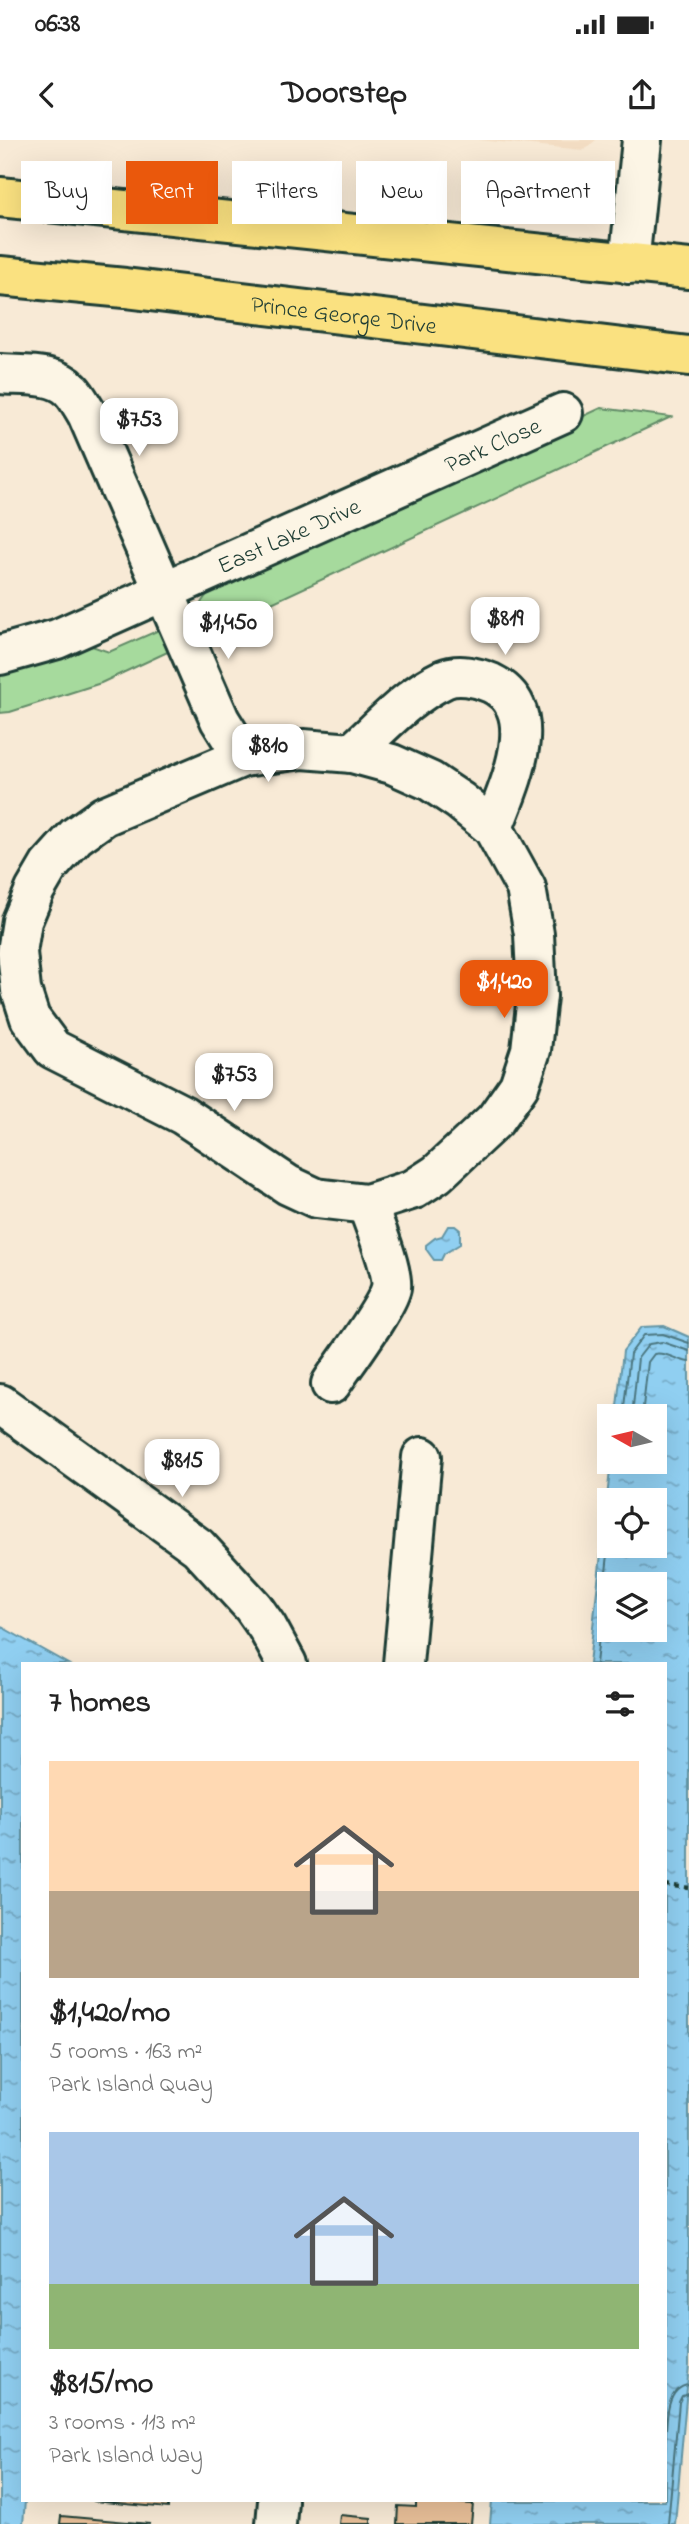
<!DOCTYPE html>
<meta charset="utf-8">
<style>
body{margin:0;font-family:"Indie Flower",sans-serif;background:#f2f2f2;color:#222;height:100vh;display:flex;flex-direction:column;font-size:26px;white-space:nowrap}
*{box-sizing:border-box;margin:0}
p{font-size:23px;color:#767676}
.icon{flex:none;width:38px;height:38px;fill:none;stroke:currentColor;stroke-width:2;stroke-linecap:round;stroke-linejoin:round}
.map{position:relative;flex:1;overflow:hidden}
.side{position:absolute;left:21px;top:1522px;width:646px;height:840px;display:flex;flex-direction:column;background:#fff;border-radius:0px;box-shadow:0 7px 28px #0002}
.side>*{flex:none}
.banner{position:absolute;left:21px;top:21px;width:648px;height:63px;display:flex;gap:14px}
.needle{width:46px;rotate:278deg}
.fabs{position:absolute;left:597px;top:1264px;display:grid;gap:14px}
.fabs a{display:grid;place-items:center;width:70px;height:70px;border-radius:0px;background:#fff;box-shadow:0 7px 28px #0002;font-size:35px}
.price{position:absolute;translate:-50% -60px;padding:0 16px;border-radius:14px;background:#fff;color:#222;font-size:23px;line-height:46px;filter:drop-shadow(0 2px 4px #0008)}
.price::after{content:'';position:absolute;left:50%;top:42px;width:21px;height:16px;margin-left:-10px;background:inherit;clip-path:polygon(0 0,100% 0,50% 100%)}
.price.active{background:#ea580c;color:#fff}
ul{padding:0;list-style:none}
li{display:grid;align-content:center;gap:14px;height:371px;padding:0 28px}
li span{display:grid;place-items:center;height:217px;border-radius:0px;color:#555}
li>.icon{margin-inline-start:auto}
span .icon{width:126px;height:126px;fill:#fffc;stroke-width:1}
li b{font-size:30px}
h2{display:flex;justify-content:space-between;align-items:center;height:84px;padding:0 28px;font-size:30px}
.tag{padding:0 24px;border-radius:0px;background:#fff;box-shadow:0 7px 28px #0002;font-size:24px;line-height:63px}
.tag.active{background:#ea580c;color:#fff}
.status{display:flex;justify-content:space-between;align-items:center;height:49px;padding:0 35px;background:#fff;direction:ltr}
.status svg{height:19px;fill:currentColor}
header{display:flex;justify-content:space-between;align-items:center;height:91px;padding:0 28px;background:#fff;font-size:32px;font-weight:700}
.map>svg:first-child{display:block}
</style>
<div class="status"><b>06:38</b><svg viewBox="0 0 49 12"><path d="M0 12V9h3v3zM5 12V6h3v6zM10 12V3h3v9zM15 12V0h3v12zM26 1h20v11H26zM47 4h2v5h-2z"/></svg></div>
<header><svg class="icon" aria-label="back" viewBox="0 0 24 24"><path d="M15 5l-7 7 7 7"/></svg>Doorstep<svg class="icon" aria-label="share" viewBox="0 0 24 24"><path d="M12 15V3M7 8l5-5 5 5M5 13v7h14v-7"/></svg></header>
<div class="map">
<svg width="689" height="2384" viewBox="0 0 689 2384">
<defs>
<pattern id="water-ripples" width="26" height="14" patternUnits="userSpaceOnUse" patternTransform="scale(1.75)"><rect width="26" height="14" fill="#90cff1"/><path d="M2 4q2-2 4 0t4 0M15 11q2-2 4 0t4 0" fill="none" stroke="#75a9c4"/></pattern>
</defs>
<rect width="100%" height="100%" fill="#f8ead6"/>
<filter id="ink" filterUnits="userSpaceOnUse"><feTurbulence type="fractalNoise" baseFrequency=".0143" numOctaves="2"/><feDisplacementMap in="SourceGraphic" scale="14" xChannelSelector="R" yChannelSelector="G"/><feConvolveMatrix kernelMatrix="1 2 1 2 8 2 1 2 1" color-interpolation-filters="sRGB"/></filter>
<g filter="url(#ink)">
<path fill="#f3ddc3" d="M479,0H596L584,10Z"/>
<path fill="#a6da9d" stroke="#628c68" stroke-width="2" d="M601,268L671,277L205,494C194,471 197,461 218,445Z
M159,490L164,491L174,509L101,543L10,572L0,573V535L45,523L92,506L109,512Z"/>
<path fill="url(#water-ripples)" stroke="#6395a5" stroke-width="2" fill-rule="evenodd" d="M448,1086H455L460,1090V1104L444,1114L441,1120H434L426,1109V1105L435,1098L442,1096Z
M664,1186L689,1197V2225L675,2384H490L492,2361H665V1524H589L611,1321H654V1276H616L623,1211L642,1187ZM609,1360H654V1405H609ZM609,1444H654V1489H609Z
M0,1486L68,1524H23V2361H25L23,2384H0Z"/>
<g fill="none" stroke-linecap="round" stroke-linejoin="round">
<path stroke="#4c7780" stroke-width="2" d="M623,1276L630,1214L644,1195L663,1194L689,1203
M632,1276L638,1218L649,1204L662,1202L689,1211
M642,1276L648,1222L654,1214C665,1211 677,1221 689,1222
M596,1524L609,1405
M665,2314C667,2293 662,2247 689,2245
M668,2384L679,2262L682,2256L689,2254"/>
</g>
<path fill="#e8bf98" stroke="#1f3d34" stroke-width="2" d="M93,2361H168V2368Z
M416,2361H457V2363L473,2364L471,2384H397L398,2366L416,2367Z
M340,2375L371,2378V2384H339Z
M61,2376L150,2384H60Z"/>
<g fill="none" stroke-linecap="round" stroke-linejoin="round">
<defs>
<g id="minor">
<path d="M629,124L642,0"/>
<path d="M0,234C22,236 55,232 71,250C77,256 82,266 87,274L220,580L243,617"/>
<path id="s1" d="M0,515L57,499L563,273"/>
<path d="M303,609L352,613L392,624L430,641L460,661L493,688L526,748L534,794L537,856L531,910L519,946L495,980L437,1034L414,1049L367,1064L316,1058L288,1045L183,975L53,909L30,878L21,850L17,812L22,781L35,750L49,726L76,696L104,676L243,617Z"/>
<path d="M352,613C381,587 408,556 444,539C458,533 477,537 491,543C547,570 508,647 493,688"/>
<path d="M331,1244C344,1224 387,1167 391,1148C394,1132 373,1081 367,1064"/>
<path d="M0,1264L198,1407L253,1467L267,1487L287,1524"/>
<path d="M403,1524L422,1317"/>
<path d="M276,2384L278,2361"/>
</g>
<g id="major">
<path d="M0,57L689,129"/>
<path id="s2" d="M0,136L125,148L689,216"/>
</g>
</defs>
<use href="#minor" stroke="#1f3d34" stroke-width="44"/>
<use href="#major" stroke="#1f3d34" stroke-width="44"/>
<path stroke="#1f3d34" stroke-width="4.5" stroke-dasharray="5 5" stroke-linecap="butt" d="M665,1745L689,1748"/>
<use href="#minor" stroke="#fcf5e5" stroke-width="38"/>
<use href="#major" stroke="#fae180" stroke-width="38"/>
</g>
</g>
<g text-anchor="middle" stroke-width="5" stroke-linejoin="round" paint-order="stroke">
<g font-size="24" fill="#1f3d34" stroke="#fcf5e5">
<text dy="8" stroke="none"><textPath href="#s2" startOffset="346">Prince George Drive</textPath></text>
<text dy="8" stroke="none"><textPath href="#s1" startOffset="536">Park Close</textPath></text>
<text dy="8" stroke="none"><textPath href="#s1" startOffset="313">East Lake Drive</textPath></text>
</g>
</g>
</svg>
<div class="fabs">
<a><svg class="needle" viewBox="-14 -14 28 28"><path d="M0-13l5 13h-10z" fill="#e53935"/><path d="M0 13l5-13h-10z" fill="#767676"/></svg></a>
<a><svg class="icon" aria-label="locate" viewBox="0 0 24 24"><circle cx="12" cy="12" r="6"/><path d="M12 2v4M12 18v4M2 12h4M18 12h4"/></svg></a>
<a><svg class="icon" aria-label="layers" viewBox="0 0 24 24"><path d="M12 4l9 5-9 5-9-5zM3 14l9 5 9-5"/></svg></a>
</div>
<b class="price" style="left:139px;top:318px">$753</b>
<b class="price" style="left:505px;top:517px">$819</b>
<b class="price" style="left:228px;top:521px">$1,450</b>
<b class="price" style="left:268px;top:644px">$810</b>
<b class="price active" style="left:504px;top:880px">$1,420</b>
<b class="price" style="left:234px;top:973px">$753</b>
<b class="price" style="left:182px;top:1359px">$815</b>
<div class="banner">
<a class="tag">Buy</a>
<a class="tag active">Rent</a>
<a class="tag">Filters</a>
<a class="tag">New</a>
<a class="tag">Apartment</a>
</div>
<section class="side">
<h2>7 homes<svg class="icon" aria-label="filters" viewBox="0 0 24 24"><path d="M4 7h16M4 17h16"/><circle cx="9" cy="7" r="2"/><circle cx="15" cy="17" r="2"/></svg></h2>
<ul>
<li><span style="background:linear-gradient(#ffd9b3 60%,#b9a48a 0)"><svg class="icon" aria-label="home" viewBox="0 0 24 24"><path d="M3 11l9-7 9 7M6 9v11h12V9"/></svg></span><div><b>$1,420/mo</b><p>5 rooms · 163 m²</p><p>Park Island Quay</p></div></li>
<li><span style="background:linear-gradient(#a9c7e8 70%,#8fb573 0)"><svg class="icon" aria-label="home" viewBox="0 0 24 24"><path d="M3 11l9-7 9 7M6 9v11h12V9"/></svg></span><div><b>$815/mo</b><p>3 rooms · 113 m²</p><p>Park Island Way</p></div></li>
</ul>
</section>
</div>
